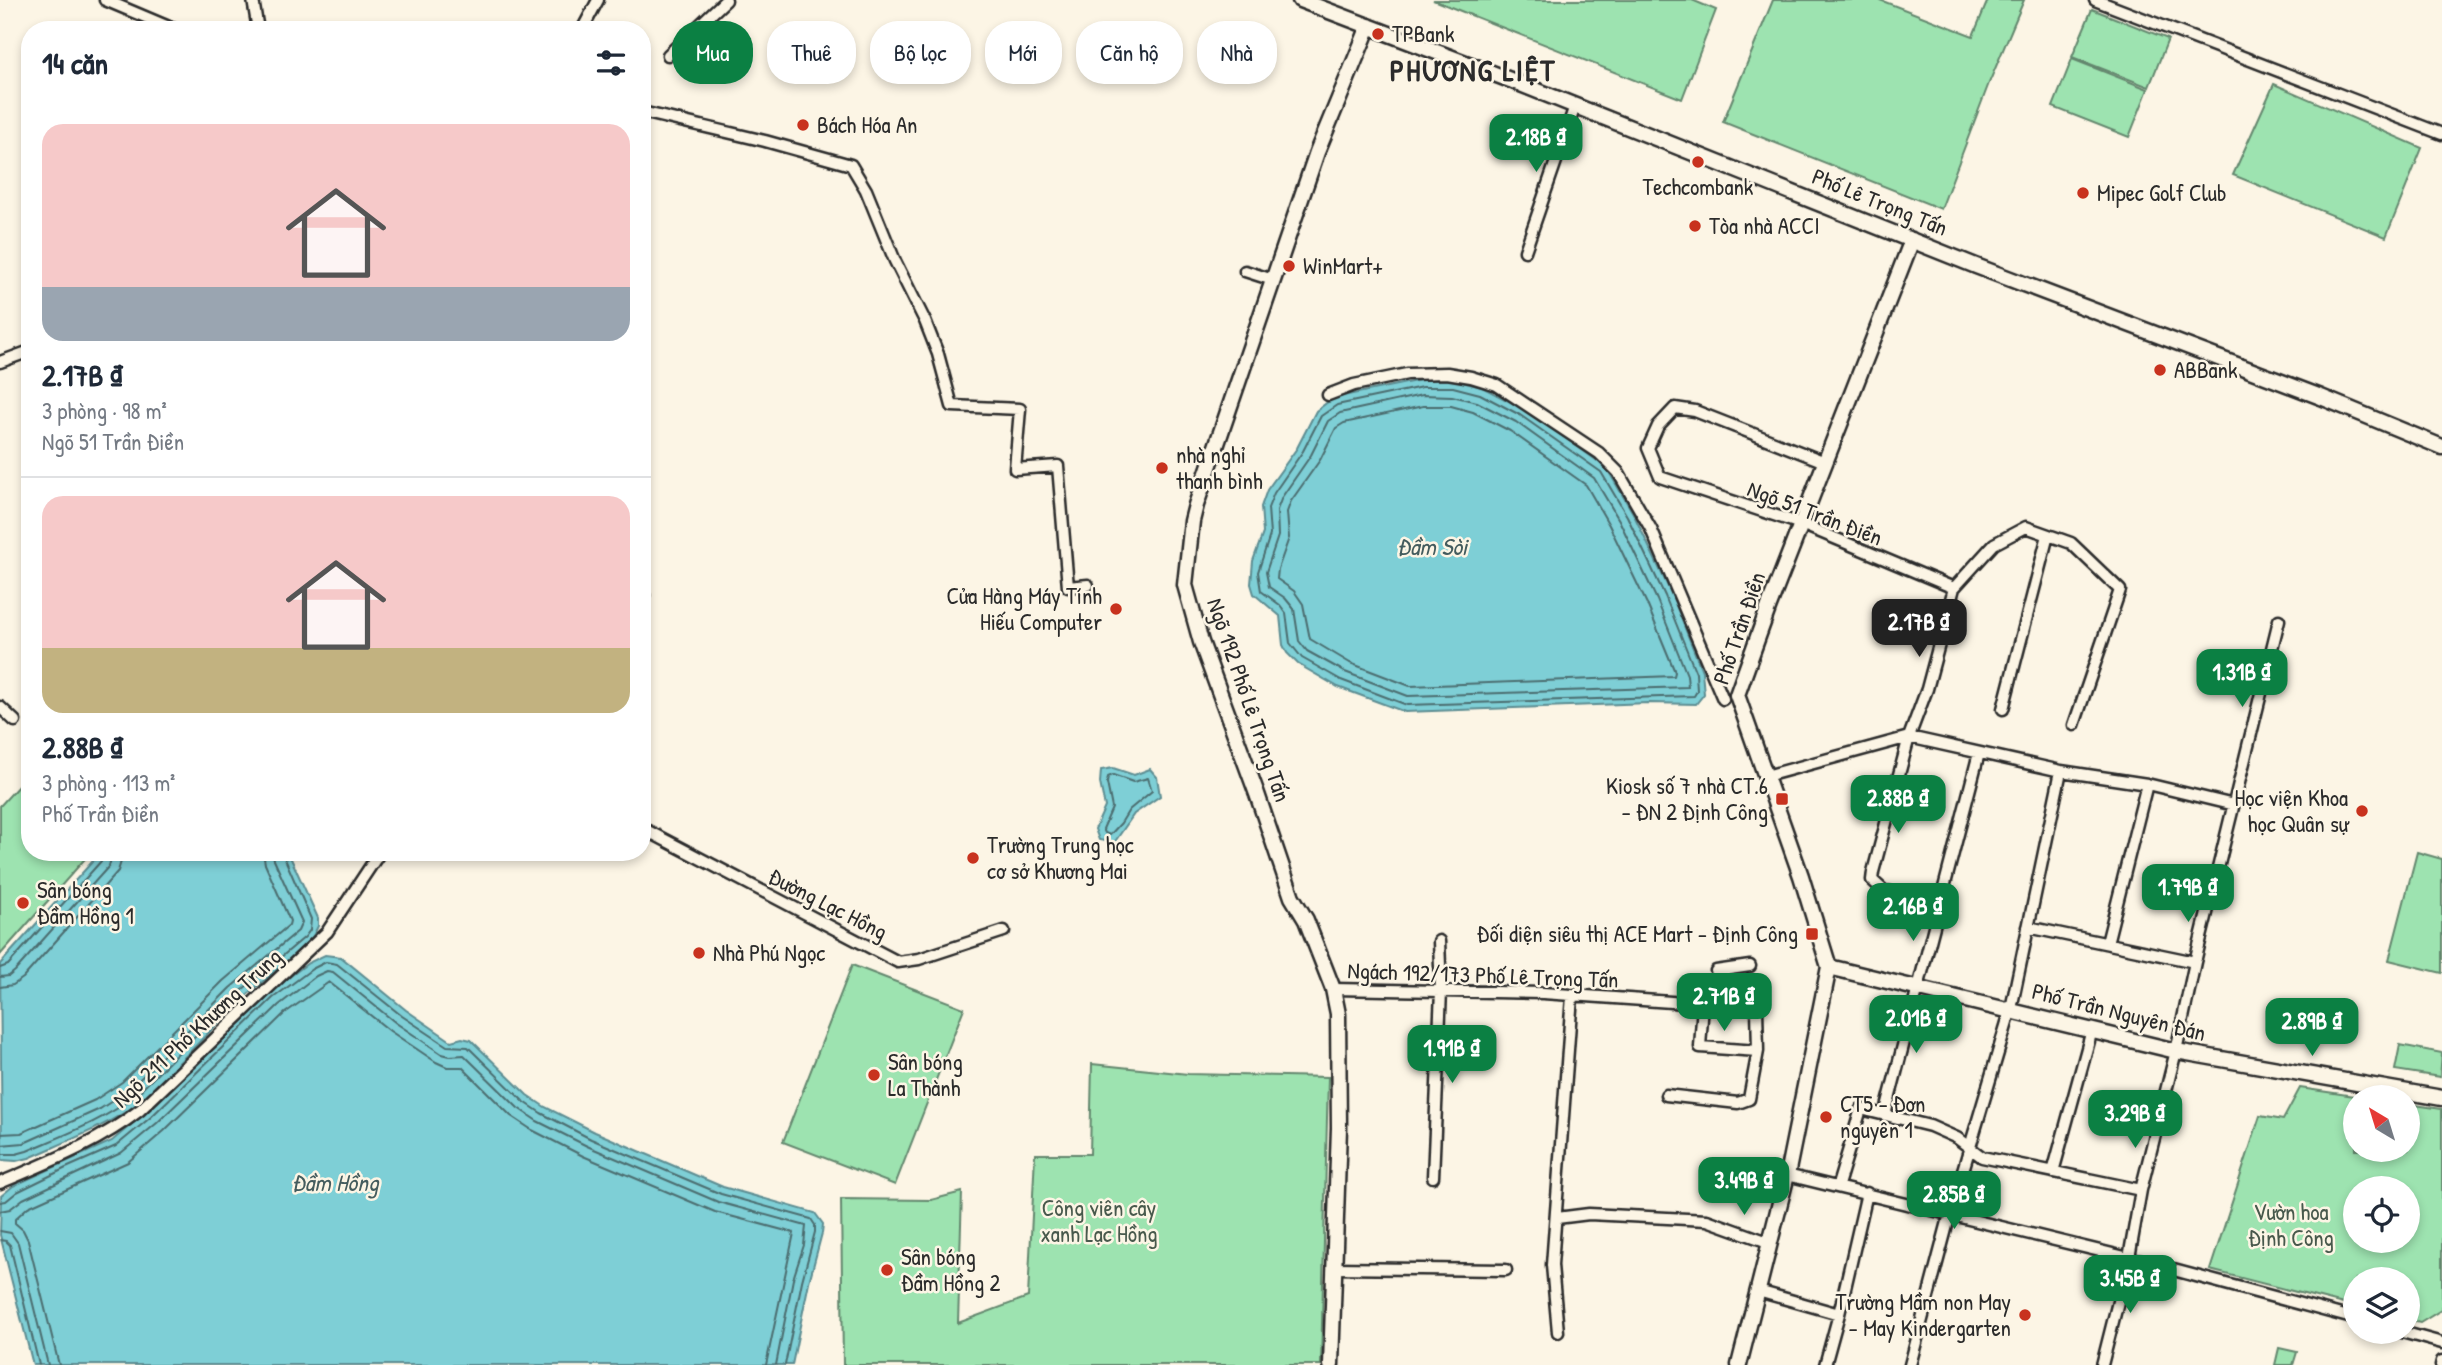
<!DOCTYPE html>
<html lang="vi">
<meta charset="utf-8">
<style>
body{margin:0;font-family:"Patrick Hand",sans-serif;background:#f2f2f3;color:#1f2937;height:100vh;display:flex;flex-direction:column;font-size:26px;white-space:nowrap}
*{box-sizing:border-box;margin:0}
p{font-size:23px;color:#747a83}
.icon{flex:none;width:38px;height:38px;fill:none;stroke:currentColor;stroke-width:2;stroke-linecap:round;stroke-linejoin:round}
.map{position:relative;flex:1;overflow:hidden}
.drawer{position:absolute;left:21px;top:21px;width:630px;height:840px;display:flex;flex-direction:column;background:#fff;border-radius:28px;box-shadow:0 4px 10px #0003}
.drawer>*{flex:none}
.hud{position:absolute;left:672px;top:21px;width:665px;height:63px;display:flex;gap:14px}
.needle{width:46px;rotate:322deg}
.controls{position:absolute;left:2343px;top:1085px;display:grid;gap:14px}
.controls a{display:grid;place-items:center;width:77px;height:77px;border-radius:50%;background:#fff;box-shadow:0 4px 10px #0003;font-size:35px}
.price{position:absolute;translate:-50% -60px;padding:0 16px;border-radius:14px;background:#0b8043;color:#fff;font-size:23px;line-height:46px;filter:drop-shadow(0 2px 4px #0008)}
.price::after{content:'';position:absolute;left:50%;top:42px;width:21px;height:16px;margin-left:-10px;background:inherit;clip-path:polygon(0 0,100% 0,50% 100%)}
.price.selected{background:#222;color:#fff}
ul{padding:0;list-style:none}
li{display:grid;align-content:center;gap:14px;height:371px;padding:0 21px}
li+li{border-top:2px solid #e0e1e3}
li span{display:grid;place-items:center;height:217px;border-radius:21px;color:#555}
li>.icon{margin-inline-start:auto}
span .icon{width:126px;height:126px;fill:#fffc;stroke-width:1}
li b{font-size:30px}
h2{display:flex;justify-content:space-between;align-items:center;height:84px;padding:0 21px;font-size:30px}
.chip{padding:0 24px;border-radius:28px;background:#fff;box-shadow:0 4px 10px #0003;font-size:24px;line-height:63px}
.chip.selected{background:#0b8043;color:#fff}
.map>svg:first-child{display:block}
</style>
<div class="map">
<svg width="2442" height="1365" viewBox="0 0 2442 1365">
<rect width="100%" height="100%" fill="#fcf5e5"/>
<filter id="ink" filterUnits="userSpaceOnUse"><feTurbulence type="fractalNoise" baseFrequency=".0143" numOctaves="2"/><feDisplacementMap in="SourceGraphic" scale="14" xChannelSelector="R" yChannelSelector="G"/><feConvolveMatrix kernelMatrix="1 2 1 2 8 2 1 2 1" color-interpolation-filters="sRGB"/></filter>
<g filter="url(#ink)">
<path fill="#9de3b0" stroke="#64876e" stroke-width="2" fill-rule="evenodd" d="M1433,0H1692L1716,10L1682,99Z
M1773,0H1880L1973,36L1988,0H2024L1989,83L1941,209L1723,122Z
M2092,9L2168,39L2149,87L2072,57Z
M2072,59L2148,89L2129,137L2053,107Z
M2274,84L2422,148L2386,237L2233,175Z
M30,773V852H91L0,955V806Z
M2417,852L2442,859V973L2389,960Z
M852,965L964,1008L895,1185L783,1142Z
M2400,1045L2442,1053L2440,1077L2395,1070Z
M1092,1064L1188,1074L1328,1077L1321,1365H843L841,1199L931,1200L962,1192L958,1323L1028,1297L1035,1154H1090Z
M2300,1088L2361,1097H2356V1150H2408V1104L2442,1109V1308L2441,1310L2420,1323L2408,1320V1279H2356L2355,1307L2210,1270L2260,1116L2283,1120ZM2356,1188H2408V1241H2356Z
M2279,1348L2297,1352L2293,1365H2275Z"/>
<path fill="#7ecfd6" stroke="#5d8d92" stroke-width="2" d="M1421,380H1454L1482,387L1524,409L1606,467L1633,513L1671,593L1702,671L1704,694L1696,704L1649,703L1405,712L1338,687L1298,664L1287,653L1283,645L1280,616L1254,594L1251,584L1253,561L1263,533L1261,507L1267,490L1297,448L1316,411L1333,398Z
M1113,768L1134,775L1150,769L1157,777L1160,796L1134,814L1114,843L1099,840L1095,829L1105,807L1100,783L1101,770Z
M101,852H288L318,918V926L310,942L241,1000L140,1102C106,1127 67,1141 29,1158L16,1161L2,1160L0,964Z
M325,955L341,957L406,1010L451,1041L462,1038L471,1040L527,1095L545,1107L595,1132L723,1187L815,1213L823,1224L822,1233L809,1282L792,1365H33L0,1235L1,1196L13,1186L112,1141L146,1112L268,993L308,963Z"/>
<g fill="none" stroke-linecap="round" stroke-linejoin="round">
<path stroke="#4c6d6f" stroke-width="2" d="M1422,387H1453L1480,394L1520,415L1601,472L1627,516L1665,596L1696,673L1697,691L1694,696L1407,705L1341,680L1302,658L1290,643L1286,613L1280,605L1261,591L1258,572L1270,535L1268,508L1274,493L1303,451L1321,416L1337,405Z
M1422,395L1452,396L1477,402L1516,422L1594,478L1619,520L1657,600L1687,675L1688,687L1408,696L1345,672L1307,651L1299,641L1294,609L1285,598L1269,587L1266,572L1278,536L1277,510L1282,497L1311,455L1328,421L1340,413Z
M1423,406H1451L1473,412L1510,431L1586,485L1609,525L1647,604L1675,672L1674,676L1410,686L1350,663L1310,639L1303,604L1294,591L1277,579L1278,569L1289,538L1287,512L1291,501L1320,460L1336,428L1344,423Z
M1113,775L1133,782L1148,778L1152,791L1129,810L1121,823L1110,835L1105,833L1103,829L1112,808L1107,783L1108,777Z
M0,968L8,965L102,860L104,852
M0,977L9,976L15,971L109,866L113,852
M0,987L13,985L23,978L118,871L124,852
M0,1134L21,1133L95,1100L122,1082L223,981L289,925L290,921L265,864L263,852
M0,1145L24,1143L100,1109L129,1090L230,988L298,931L302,922L274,860L273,852
M0,1154H16L27,1151C64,1135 103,1121 135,1096L236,995L305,937L310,930L311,919L282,852
M0,1202L6,1201L17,1192L66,1168L116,1146L151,1117L273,998L312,969L326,962L337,964L402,1016L447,1046L468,1047L523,1101L541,1113L591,1139L721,1194L811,1219L815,1225V1232L802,1281L785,1365
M0,1211L10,1209L23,1199L121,1153L157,1123L279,1005L316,976L327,971L333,972L396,1023L442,1054L450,1056L464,1055L518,1108L537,1121L587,1146L718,1202L806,1226L804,1245L793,1279L776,1365
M0,1231L11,1233L18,1243L48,1365
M0,1240L6,1241L10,1245L39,1365
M59,1365L28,1240L23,1230L15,1223V1219L28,1207L128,1162L164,1131L285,1013L329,982L390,1031L436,1062L447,1067H462L511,1116L532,1130L583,1156L715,1212L794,1233L766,1365"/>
<defs>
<path id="street" d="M105,0L176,30
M253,0L258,30
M2095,0L2442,134
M582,30L598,0
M668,55L726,0
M642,112L765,141L851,165L866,190L895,261L925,321L938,354L952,406L1020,409L1015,469L1058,466L1068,587L1088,585
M1525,251L1575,106
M1245,271L1273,280
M0,362L30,351
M1328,395L1354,385L1407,374L1447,373L1471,377L1497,385L1599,453L1618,472L1651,529L1723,699
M1825,462L1695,411L1675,408L1658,426L1648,448L1660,477L1801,524L1954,588
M642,591L644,595
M0,707L15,721
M2003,709L2048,535
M1766,776L1909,737L2061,771L2147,784L2234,805
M642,828L898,962L919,959L1004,931
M1938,905L1883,890L1872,880L1873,872L1909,737L1927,689L1954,588L1994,544L2026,527L2071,543L2120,590L2074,725
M2028,927L2195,962
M2107,943L2147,784
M1716,971L1750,966
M1333,989L1543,993L1757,1008L1758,1051L1749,1099L1738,1103L1666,1095
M1703,1004L1700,1047L1758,1051
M1885,1115L1979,753
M2053,1172L2092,1030
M1787,1175L2129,1258L2356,1319
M1433,1177L1441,991L1439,941
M0,1183C49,1162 98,1143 140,1110L327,932L380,852
M1838,1185L1861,1109L1930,1126L1957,1138L1982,1157L2141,1190
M1557,1218L1589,1214L1707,1220L1771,1243
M1333,1268L1506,1270
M1758,1291L1839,1314L1825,1365
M1839,1314L1867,1193
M1558,1332L1552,1265L1572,996
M2402,1332L2442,1343
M1910,1365L1950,1214L2011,1009L2061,771
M2102,1365L2129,1258L2141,1190L2176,1051L2195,962L2279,620
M2441,1365L2442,1361"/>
<path id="secondary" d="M1300,0L1518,83L1976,266L2321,397L2442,447
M1829,967L2176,1051L2442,1098
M1331,1365L1339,1128L1338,1014L1333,989L1306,920L1292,897L1257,794L1201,642L1185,585L1192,521L1196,505L1317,152L1369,26
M1739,1365L1787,1175L1829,967L1801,876L1737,695L1769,606L1912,240"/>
</defs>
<use href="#street" stroke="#2b2b2b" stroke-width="15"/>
<use href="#secondary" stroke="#2b2b2b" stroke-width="19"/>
<use href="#street" stroke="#fcf5e5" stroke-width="10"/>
<use href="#secondary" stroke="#fcf5e5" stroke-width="14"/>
</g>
</g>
<g fill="#c8321e" stroke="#fcf5e5" stroke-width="2.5">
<circle cx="1378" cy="34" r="7"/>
<circle cx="803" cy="125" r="7"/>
<circle cx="1698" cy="162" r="7"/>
<circle cx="2083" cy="193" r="7"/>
<circle cx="1695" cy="226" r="7"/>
<circle cx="1289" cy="266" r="7"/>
<circle cx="2160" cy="370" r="7"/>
<circle cx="1162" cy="468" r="7"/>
<circle cx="1116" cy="609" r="7"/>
<rect x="1775" y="792" width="14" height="14" rx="3.5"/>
<circle cx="2362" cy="811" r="7"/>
<circle cx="973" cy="858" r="7"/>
<circle cx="23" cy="903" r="7"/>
<rect x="1805" y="927" width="14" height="14" rx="3.5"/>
<circle cx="699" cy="953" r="7"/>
<circle cx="874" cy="1075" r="7"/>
<circle cx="1826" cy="1117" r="7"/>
<circle cx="887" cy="1270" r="7"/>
<circle cx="2025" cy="1315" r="7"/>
</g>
<g text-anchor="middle" stroke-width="5" stroke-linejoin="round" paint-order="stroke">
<g font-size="23" fill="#2b2b2b" stroke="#fcf5e5" text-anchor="start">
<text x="1392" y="42">TPBank</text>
<text x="817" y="133">Bách Hóa An</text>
<text x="1698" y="195" text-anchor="middle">Techcombank</text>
<text x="2097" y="201">Mipec Golf Club</text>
<text x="1709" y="234">Tòa nhà ACCI</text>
<text x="1303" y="274">WinMart+</text>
<text x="2174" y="378">ABBank</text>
<text x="1176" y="463">nhà nghỉ<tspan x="1176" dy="26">thanh bình</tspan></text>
<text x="1102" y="604" text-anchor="end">Cửa Hàng Máy Tính<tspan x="1102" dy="26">Hiếu Computer</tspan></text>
<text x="1768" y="794" text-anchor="end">Kiosk số 7 nhà CT.6<tspan x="1768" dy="26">- ĐN 2 Định Công</tspan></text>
<text x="2348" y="806" text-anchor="end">Học viện Khoa<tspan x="2348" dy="26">học Quân sự</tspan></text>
<text x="987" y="853">Trường Trung học<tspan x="987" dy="26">cơ sở Khương Mai</tspan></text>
<text x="37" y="898">Sân bóng<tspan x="37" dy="26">Đầm Hồng 1</tspan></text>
<text x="1798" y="942" text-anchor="end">Đối diện siêu thị ACE Mart - Định Công</text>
<text x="713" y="961">Nhà Phú Ngọc</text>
<text x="888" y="1070">Sân bóng<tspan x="888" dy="26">La Thành</tspan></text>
<text x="1840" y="1112">CT5 - Đơn<tspan x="1840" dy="26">nguyên 1</tspan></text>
<text x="901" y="1265">Sân bóng<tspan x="901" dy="26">Đầm Hồng 2</tspan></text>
<text x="2011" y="1310" text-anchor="end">Trường Mầm non May<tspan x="2011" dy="26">- May Kindergarten</tspan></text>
</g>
<g font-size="23" fill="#2b2b2b" stroke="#fcf5e5">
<text transform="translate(1880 202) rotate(22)" y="8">Phố Lê Trọng Tấn</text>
<text transform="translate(1815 513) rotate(21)" y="8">Ngõ 51 Trần Điền</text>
<text transform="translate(1739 628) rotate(-71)" y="8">Phố Trần Điền</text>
<text transform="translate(1249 700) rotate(71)" y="8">Ngõ 192 Phố Lê Trọng Tấn</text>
<text transform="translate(828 904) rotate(27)" y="8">Đường Lạc Hồng</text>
<text transform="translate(1483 975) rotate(2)" y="8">Ngách 192/173 Phố Lê Trọng Tấn</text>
<text transform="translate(2119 1012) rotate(14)" y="8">Phố Trần Nguyên Đán</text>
<text transform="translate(197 1028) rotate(-43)" y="8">Ngõ 211 Phố Khương Trung</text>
</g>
<g font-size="23" fill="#48594c" stroke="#fcf5e5">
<text x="1099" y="1216">Công viên cây<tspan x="1099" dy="26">xanh Lạc Hồng</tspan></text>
<text x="2291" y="1220">Vườn hoa<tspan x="2291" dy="26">Định Công</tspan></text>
</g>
<g font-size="24" font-style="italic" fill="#445c5e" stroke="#fcf5e5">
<text x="1432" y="555">Đầm Sòi</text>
<text x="335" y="1191">Đầm Hồng</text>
</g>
<g font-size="30" font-weight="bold" letter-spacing="2" fill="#2b2b2b" stroke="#fcf5e5">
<text x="1473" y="81">PHƯƠNG LIỆT</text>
</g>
</g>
</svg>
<div class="controls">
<a><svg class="needle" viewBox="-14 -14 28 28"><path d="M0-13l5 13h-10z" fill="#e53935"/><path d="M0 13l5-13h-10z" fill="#747a83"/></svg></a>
<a><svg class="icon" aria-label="locate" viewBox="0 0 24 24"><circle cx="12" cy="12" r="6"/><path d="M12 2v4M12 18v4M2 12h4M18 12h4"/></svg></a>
<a><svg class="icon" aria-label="layers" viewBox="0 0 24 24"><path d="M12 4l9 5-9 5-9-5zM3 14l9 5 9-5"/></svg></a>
</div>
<b class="price" style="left:1536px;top:174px">2.18B ₫</b>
<b class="price selected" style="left:1919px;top:659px">2.17B ₫</b>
<b class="price" style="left:2242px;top:709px">1.31B ₫</b>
<b class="price" style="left:1898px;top:835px">2.88B ₫</b>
<b class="price" style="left:2188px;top:924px">1.79B ₫</b>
<b class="price" style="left:1913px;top:943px">2.16B ₫</b>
<b class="price" style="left:1724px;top:1033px">2.71B ₫</b>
<b class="price" style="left:1916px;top:1055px">2.01B ₫</b>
<b class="price" style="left:2312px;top:1058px">2.89B ₫</b>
<b class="price" style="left:1452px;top:1085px">1.91B ₫</b>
<b class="price" style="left:2135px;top:1150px">3.29B ₫</b>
<b class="price" style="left:1744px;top:1217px">3.49B ₫</b>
<b class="price" style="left:1954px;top:1231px">2.85B ₫</b>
<b class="price" style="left:2130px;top:1315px">3.45B ₫</b>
<div class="hud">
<a class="chip selected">Mua</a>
<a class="chip">Thuê</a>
<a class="chip">Bộ lọc</a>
<a class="chip">Mới</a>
<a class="chip">Căn hộ</a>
<a class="chip">Nhà</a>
</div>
<section class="drawer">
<h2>14 căn<svg class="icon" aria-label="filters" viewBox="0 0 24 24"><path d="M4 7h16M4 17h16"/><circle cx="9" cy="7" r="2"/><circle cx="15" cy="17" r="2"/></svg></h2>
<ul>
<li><span style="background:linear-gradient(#f6c9c9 75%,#9aa5b1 0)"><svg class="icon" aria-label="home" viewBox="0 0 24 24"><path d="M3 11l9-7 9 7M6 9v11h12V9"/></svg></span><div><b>2.17B ₫</b><p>3 phòng · 98 m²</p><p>Ngõ 51 Trần Điền</p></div></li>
<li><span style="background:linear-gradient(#f6c9c9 70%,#c2b280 0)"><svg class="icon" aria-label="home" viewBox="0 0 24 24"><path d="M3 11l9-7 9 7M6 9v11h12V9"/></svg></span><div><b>2.88B ₫</b><p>3 phòng · 113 m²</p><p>Phố Trần Điền</p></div></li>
</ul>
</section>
</div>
